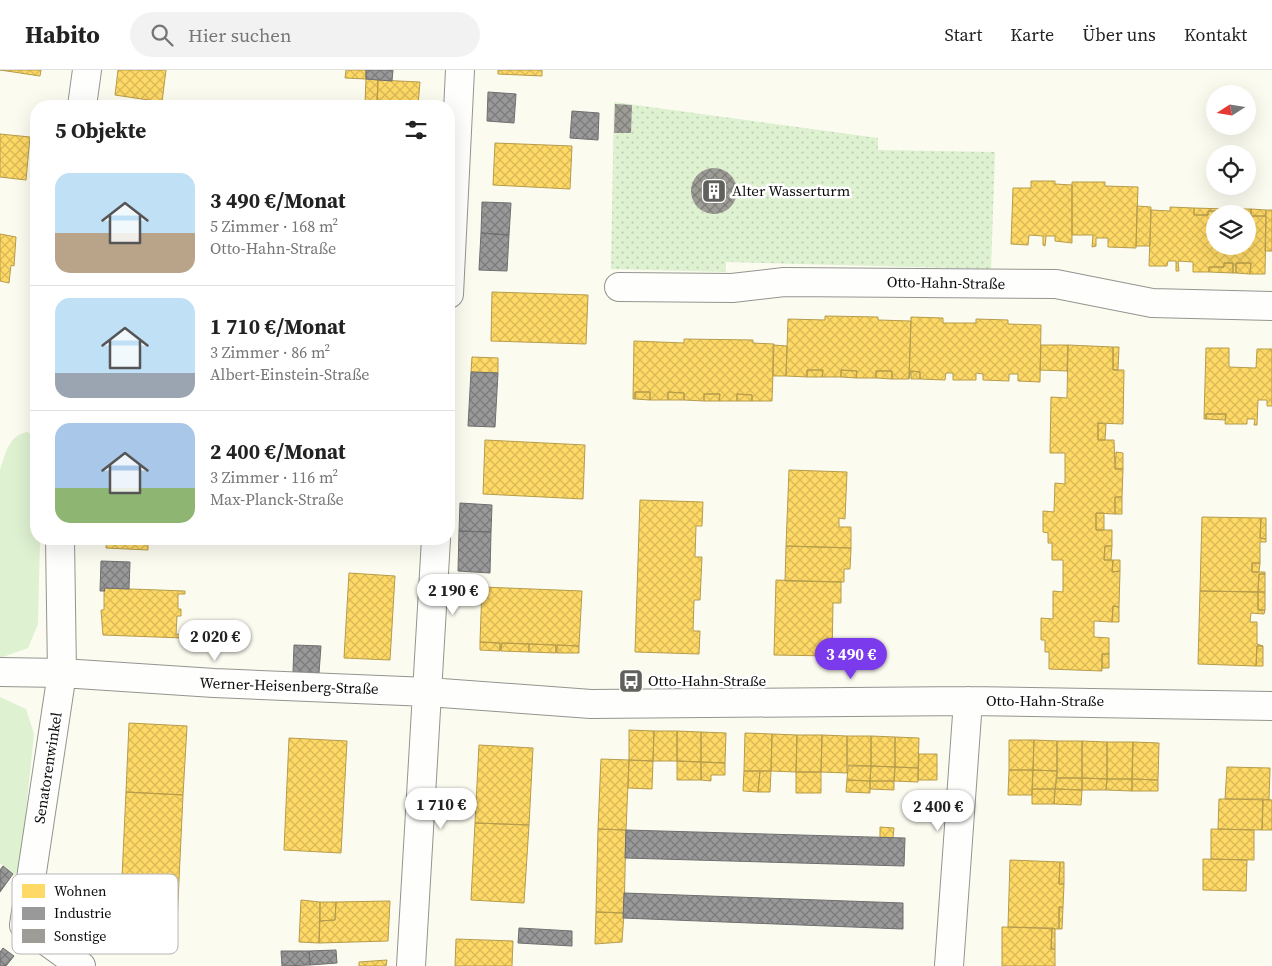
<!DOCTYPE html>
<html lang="de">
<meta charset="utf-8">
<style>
body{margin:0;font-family:"Source Serif 4",serif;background:#f2f2f2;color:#222;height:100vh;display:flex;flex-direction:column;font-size:19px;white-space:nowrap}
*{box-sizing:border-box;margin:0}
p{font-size:16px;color:#767676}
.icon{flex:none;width:28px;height:28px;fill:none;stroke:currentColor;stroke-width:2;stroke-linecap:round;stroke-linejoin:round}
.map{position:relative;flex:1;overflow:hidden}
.details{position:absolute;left:30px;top:30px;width:425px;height:445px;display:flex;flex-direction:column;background:#fff;border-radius:20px;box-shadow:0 5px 20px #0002}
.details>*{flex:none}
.needle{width:32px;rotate:258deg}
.buttons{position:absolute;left:1206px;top:15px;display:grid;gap:10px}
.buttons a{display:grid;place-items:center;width:50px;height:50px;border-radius:50%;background:#fff;box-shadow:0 5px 20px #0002;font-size:25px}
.price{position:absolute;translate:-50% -42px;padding:0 11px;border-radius:18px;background:#fff;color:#222;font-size:16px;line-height:32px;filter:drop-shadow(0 1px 2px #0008)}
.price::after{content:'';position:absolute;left:50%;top:30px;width:15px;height:11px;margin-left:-8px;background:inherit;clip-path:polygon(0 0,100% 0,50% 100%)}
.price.on{background:#7c3aed;color:#fff}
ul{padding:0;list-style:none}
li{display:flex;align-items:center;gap:15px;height:125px;padding:0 25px}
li+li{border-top:1px solid #e0e0e0}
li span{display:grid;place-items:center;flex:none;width:140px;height:100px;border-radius:15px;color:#555}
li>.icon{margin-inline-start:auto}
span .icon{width:60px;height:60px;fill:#fffc;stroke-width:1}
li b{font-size:21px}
h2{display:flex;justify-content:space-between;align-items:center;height:60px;padding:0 25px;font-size:21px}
header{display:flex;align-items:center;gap:30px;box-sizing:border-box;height:70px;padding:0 25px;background:#fff;border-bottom:1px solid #e0e0e0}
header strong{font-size:24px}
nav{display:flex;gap:28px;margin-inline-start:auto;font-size:18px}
.search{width:350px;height:45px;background:#f2f2f2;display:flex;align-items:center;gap:12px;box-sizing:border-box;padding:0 18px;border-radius:28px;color:#767676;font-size:19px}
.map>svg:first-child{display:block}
</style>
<header>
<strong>Habito</strong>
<div class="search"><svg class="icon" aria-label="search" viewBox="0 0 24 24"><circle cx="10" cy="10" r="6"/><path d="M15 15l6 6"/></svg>Hier suchen</div>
<nav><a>Start</a><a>Karte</a><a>Über uns</a><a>Kontakt</a></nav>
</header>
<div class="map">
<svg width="1272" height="896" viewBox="0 0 1272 896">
<defs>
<pattern id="park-dots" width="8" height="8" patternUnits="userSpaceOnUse" patternTransform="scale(1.25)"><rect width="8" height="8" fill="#def1d1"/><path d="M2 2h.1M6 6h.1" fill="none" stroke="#bdcdb2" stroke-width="1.8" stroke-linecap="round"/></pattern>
<pattern id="homes-cross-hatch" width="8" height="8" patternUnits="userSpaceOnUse" patternTransform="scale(1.25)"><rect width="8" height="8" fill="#ffd966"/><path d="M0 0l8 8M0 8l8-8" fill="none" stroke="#d9b957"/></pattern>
<pattern id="industry-cross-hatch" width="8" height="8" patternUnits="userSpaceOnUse" patternTransform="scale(1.25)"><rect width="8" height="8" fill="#999"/><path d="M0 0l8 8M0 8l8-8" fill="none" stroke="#7b7b7b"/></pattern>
<pattern id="building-cross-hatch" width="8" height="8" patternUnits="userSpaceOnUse" patternTransform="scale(1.25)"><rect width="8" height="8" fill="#9e9c96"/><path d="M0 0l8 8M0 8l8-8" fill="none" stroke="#7f7e79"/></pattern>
</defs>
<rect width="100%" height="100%" fill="#fbfbf0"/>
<path fill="#def1d1" d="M27,362L36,366V469H40L38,554L28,578L0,588V400C6,383 8,366 27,362Z
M0,627L26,639L34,664L20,798L15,805L0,793Z"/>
<path fill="url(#park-dots)" d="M614,32L878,68V80L995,82L991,199L726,192V202L611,199Z"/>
<path fill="url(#homes-cross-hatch)" stroke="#b69c4b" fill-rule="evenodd" d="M0,0H41L40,6Z
M118,0H166L162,32L115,25Z
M346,0H366V9L345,8Z
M498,0H542V6L498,4Z
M366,9L378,10L377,33H365Z
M378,10L420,12L418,35L377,33Z
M377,33L418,35V36H377Z
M0,64L30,67L26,110L0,107Z
M495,73L572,76L570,119L493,115Z
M1031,111H1055V114L1072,115V173L1055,171V166H1046L1045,176L1043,175V166L1029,165L1028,175L1011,174L1013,118H1031Z
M1072,112H1105V116L1138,117L1136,178L1108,177V168H1096V176L1092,177L1093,165H1072Z
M1137,136L1151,137L1150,176H1136Z
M1170,137L1194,138V145H1208V141H1227V139H1251V146H1266L1265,204H1250L1251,193H1236V203H1233V193H1224V197H1209V202H1193V192L1178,191L1179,201H1176V191H1168L1167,196H1149L1151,140L1170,141ZM1215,144H1248V176H1215Z
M1194,138L1227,139V141H1208V145H1194Z
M1251,139L1266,140L1265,146H1251Z
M1266,140H1272V181H1265Z
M0,164L16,167L14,196L11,195L9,213L0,211Z
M1224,193H1233V203L1209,202V197H1224Z
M1236,193H1251L1250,204L1236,203Z
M492,222L588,225L586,274L491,271Z
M825,246L878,247V250L911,251L909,309H892V301H876V308H856L857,301L841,300V307H822L823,300H807V307L786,306L788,249L825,250Z
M911,247L943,248V253H976V249L1008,250V254L1041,255L1040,312L1018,311V304H1009V311L983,310V304L976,303V310H953V303H946L945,310L920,309V302L911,301L909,309Z
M684,269L753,270V273L774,274L772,331H752V325L737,324V331H719L720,324H704V331L684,330V323L668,322V330H650V322H635V329H633L634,271L684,273Z
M773,275L787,276L786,306H773Z
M1041,275H1068L1067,301L1040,300Z
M1068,275L1113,277V300H1124L1123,354L1098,353V370H1114L1115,399H1123L1122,427H1115V444L1096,443V460H1112V476H1105L1104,490H1113L1112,502L1120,501L1119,537L1113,536L1112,552L1094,551V567L1109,568V584H1102V601L1049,599V582H1045V570H1041V548L1053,549V521L1063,522V490H1052V473H1048V463L1043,462V441L1054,442L1055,413L1065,414V383H1050L1051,327L1067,328Z
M1113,277H1119L1118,300H1113Z
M1206,278H1229V297L1256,298L1257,279H1272V336H1267V330H1258L1257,355H1254L1255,349H1247V354H1225L1226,344H1206V349H1204Z
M472,287L498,288V303L471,302Z
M807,300H823L822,307H807Z
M841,300L857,301L856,308L841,307Z
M876,301H892V309L876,308Z
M911,301L920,302V309H911Z
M635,322H650V330L635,329Z
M668,322L684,323V330H668Z
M704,324H720L719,331H704Z
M737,324L752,325V331H737Z
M1206,344H1226L1225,350L1206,349Z
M1098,353L1106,354L1105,370H1098Z
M485,370L585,375L583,429L483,424Z
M1116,382L1123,383V399H1115Z
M789,400L847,402L845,449L839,448V457H851V478L786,476Z
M1115,427H1122V444H1115Z
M640,430L703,432L702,456H696L695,487H702L700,530H694L693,561H700L699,584L635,582Z
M1096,443H1104V460H1096Z
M1202,447L1261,448L1260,468L1266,469V472H1260V493H1252V502H1265V504H1259L1258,522L1200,521Z
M1261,448H1266V469L1260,468Z
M107,469H148V480L106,478Z
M786,476L851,478L850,499H844V512L785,511Z
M1105,476H1112L1111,490H1104Z
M1113,490H1120V501L1112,502Z
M1252,493H1260L1259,502H1252Z
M349,503L395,506L390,590L344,588Z
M1259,504H1265V522H1258Z
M776,510L841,512V533H833L832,586L774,585Z
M482,517L582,521L579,576L557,575L556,583V575L502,573L500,581V573L480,572Z
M104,518L185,521V524H178V539H181V546H177L176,564L183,565V568L103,565L101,540H104Z
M1200,521L1258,522V540H1265L1264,544L1251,543L1250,552H1257V574L1263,576H1257L1256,596L1198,594Z
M1258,522H1265V540H1258Z
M1113,536L1119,537V552H1112Z
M480,572L500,573V581L480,580Z
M502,573L529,574V582L501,581Z
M529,574L556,575V583L529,582Z
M557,575L579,576V583H557Z
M1257,576H1263V596H1256Z
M1102,584H1109V598H1102Z
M129,653L187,656L183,725L126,722Z
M629,660L654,661L653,691L629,690Z
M654,661H677V691H653Z
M677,661L701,662V692L677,691Z
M701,662L726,663L725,693L701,692Z
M745,663L772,664L771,701H744Z
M772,664L797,665L796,702L771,701Z
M797,665H822L821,702H796Z
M822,665L847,666V703L821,702Z
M847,666H871V696L847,695Z
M871,666L895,667V697L871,696Z
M895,667L919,668L918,698L895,697Z
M289,668L347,671L341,783L284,780Z
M1009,670H1034L1033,700H1009Z
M1034,670L1057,671V701L1033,700Z
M1057,671H1082V708H1057Z
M1082,671L1107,672V709L1082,708Z
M1107,672H1133L1132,709H1107Z
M1133,672L1159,673L1158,710L1132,709Z
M479,675L533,678L529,755L475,753Z
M919,684H937V710H918Z
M601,689L629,690L626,760L598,759Z
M629,690L653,691L652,719L628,718Z
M677,691L701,692V710H677Z
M701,692L725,693V705H711V711L701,710Z
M848,696H871L870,711L847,710Z
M871,696L895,697L894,711H870Z
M895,697L918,698V712L894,711Z
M1227,697L1270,698L1269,730L1225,729Z
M1009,700H1033L1032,725H1008Z
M1033,700L1057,701L1055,719H1032Z
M744,701H760L758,722L743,721Z
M760,701H771L770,722H758Z
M796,702H821V723H796Z
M1057,708H1082V720L1055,719Z
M1082,708L1107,709L1106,720H1082Z
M1107,709H1132V721L1106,720Z
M1132,709L1158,710V721H1132Z
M847,710L870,711V723L846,722Z
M870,711H894V720L870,719Z
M1032,719H1055L1054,734H1032Z
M1055,719L1082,720L1081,735L1054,734Z
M126,722L183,725L177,853L120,850Z
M1219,729H1263L1262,760L1218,759Z
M1263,729L1272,730V760H1262Z
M475,753L529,755L524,833L471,830Z
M880,757L894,758L893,768H880Z
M598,759L626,760L624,843L596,842Z
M1211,759L1254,760V790L1211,789Z
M1203,789L1247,790L1246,821L1203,820Z
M1010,790L1060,792L1059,814H1064L1063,837H1059V859L1008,857Z
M1060,792H1064V814H1059Z
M301,830L320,832L319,873L299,872Z
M390,831L388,871L319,873L320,851L335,850L336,832Z
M320,832H336L335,850L320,851Z
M1059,837H1063L1062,859H1059Z
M596,842L624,843L622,872L595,874Z
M1002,857L1052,858L1051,879H1055V896H1002Z
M1052,858L1055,859V879H1051Z
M456,869L513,871L512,896H455Z
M387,890L386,896H359V892Z"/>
<path fill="url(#industry-cross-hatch)" stroke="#6f6f6f" d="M366,0H393L392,11L366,9Z
M488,22L516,24L514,53L487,51Z
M572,41L599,43L598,70L570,68Z
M482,132L511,133L509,165L481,163Z
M481,163L509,165L507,201L479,200Z
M471,302L498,303L495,357L468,356Z
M460,433L492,435L491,462L459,461Z
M459,461L491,462L490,503L458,501Z
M101,491L130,492L129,519L104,518L105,521H100Z
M294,575L321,576L319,603L293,602Z
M626,760L905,768L904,796L625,788Z
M3,796L13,804L0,822V800Z
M624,823L903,833V859L623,848Z
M519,858L572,861V876L518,873Z
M3,878L14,886L6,896H0V882Z
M336,880L337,893L310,895L309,881Z
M281,881H309L310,895L282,896Z"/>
<path fill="url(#building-cross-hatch)" d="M615,34L632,35L631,63H614Z
M691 121a23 23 0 1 1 46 0a23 23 0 1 1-46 0Z"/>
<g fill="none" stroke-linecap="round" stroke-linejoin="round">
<defs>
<path id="street" d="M82,36L87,0
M619,217L732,218L784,212L1056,214L1152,233L1272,236
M449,224L460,0
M60,469L62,603L24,855L81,896
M0,602L62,603L214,613L428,622L591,634L968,631L1272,636
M411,896L436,469
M949,896L968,631"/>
</defs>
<use href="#street" stroke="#94948f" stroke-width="30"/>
<use href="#street" stroke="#fefefd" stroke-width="28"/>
</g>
<defs>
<symbol id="building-square" viewBox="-11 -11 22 22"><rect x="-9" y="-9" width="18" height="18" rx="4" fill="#60605c" stroke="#fff"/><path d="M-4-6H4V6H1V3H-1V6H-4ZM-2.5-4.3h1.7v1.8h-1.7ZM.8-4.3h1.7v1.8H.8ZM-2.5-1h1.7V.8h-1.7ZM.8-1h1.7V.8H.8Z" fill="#fff"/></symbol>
<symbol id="bus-square" viewBox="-11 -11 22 22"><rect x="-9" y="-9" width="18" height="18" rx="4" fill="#60605c" stroke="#fff"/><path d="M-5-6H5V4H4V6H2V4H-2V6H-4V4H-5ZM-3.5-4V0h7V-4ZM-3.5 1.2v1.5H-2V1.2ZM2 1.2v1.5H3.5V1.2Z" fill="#fff"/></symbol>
</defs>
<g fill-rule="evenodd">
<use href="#building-square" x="700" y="107" width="28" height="28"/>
<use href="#bus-square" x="617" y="597" width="28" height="28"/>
</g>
<g text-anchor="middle" stroke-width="5" stroke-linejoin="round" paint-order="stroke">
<g font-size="15" fill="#0c0c0c" stroke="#fff" text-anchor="start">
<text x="732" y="126">Alter Wasserturm</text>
<text x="648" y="616">Otto-Hahn-Straße</text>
</g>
<g font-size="15" fill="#0c0c0c" stroke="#fff">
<text transform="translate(946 213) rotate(1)" y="5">Otto-Hahn-Straße</text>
<text transform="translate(289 616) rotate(2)" y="5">Werner-Heisenberg-Straße</text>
<text x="1045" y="636">Otto-Hahn-Straße</text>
<text transform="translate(48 698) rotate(-81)" y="5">Senatorenwinkel</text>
</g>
</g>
<rect x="12" y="804" width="166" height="80" rx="8" fill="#fff" stroke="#b6b6b6" stroke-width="1"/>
<rect x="22" y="814" width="23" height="14" fill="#ffd966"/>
<rect x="22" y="837" width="23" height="13" fill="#999"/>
<rect x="22" y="859" width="23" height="14" fill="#9e9c96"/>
<g font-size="14" fill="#0c0c0c">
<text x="54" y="826">Wohnen</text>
<text x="54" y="848">Industrie</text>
<text x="54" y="871">Sonstige</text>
</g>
</svg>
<div class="buttons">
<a><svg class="needle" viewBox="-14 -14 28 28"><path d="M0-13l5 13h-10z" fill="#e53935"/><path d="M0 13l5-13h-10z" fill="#767676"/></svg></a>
<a><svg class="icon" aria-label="locate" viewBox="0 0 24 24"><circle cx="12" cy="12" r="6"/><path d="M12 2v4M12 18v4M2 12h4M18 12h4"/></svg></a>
<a><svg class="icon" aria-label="layers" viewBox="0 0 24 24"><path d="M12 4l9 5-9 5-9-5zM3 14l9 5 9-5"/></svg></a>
</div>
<b class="price" style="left:453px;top:546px">2 190 €</b>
<b class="price" style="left:215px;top:592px">2 020 €</b>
<b class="price on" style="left:851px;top:610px">3 490 €</b>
<b class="price" style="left:441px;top:760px">1 710 €</b>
<b class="price" style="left:938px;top:762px">2 400 €</b>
<section class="details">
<h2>5 Objekte<svg class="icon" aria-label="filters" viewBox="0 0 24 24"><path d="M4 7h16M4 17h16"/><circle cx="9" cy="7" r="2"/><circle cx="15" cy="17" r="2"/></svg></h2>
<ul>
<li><span style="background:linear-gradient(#bfe0f5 60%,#b9a48a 0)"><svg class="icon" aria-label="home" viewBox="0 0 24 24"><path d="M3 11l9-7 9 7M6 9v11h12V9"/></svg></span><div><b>3 490 €/Monat</b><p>5 Zimmer · 168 m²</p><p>Otto-Hahn-Straße</p></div></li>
<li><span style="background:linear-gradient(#bfe0f5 75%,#9aa5b1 0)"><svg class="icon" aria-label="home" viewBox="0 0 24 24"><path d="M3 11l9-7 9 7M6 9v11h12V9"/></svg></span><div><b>1 710 €/Monat</b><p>3 Zimmer · 86 m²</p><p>Albert-Einstein-Straße</p></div></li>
<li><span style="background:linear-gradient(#a9c7e8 65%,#8fb573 0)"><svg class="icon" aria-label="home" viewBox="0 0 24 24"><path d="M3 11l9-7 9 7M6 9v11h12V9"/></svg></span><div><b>2 400 €/Monat</b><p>3 Zimmer · 116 m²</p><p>Max-Planck-Straße</p></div></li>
</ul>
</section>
</div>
